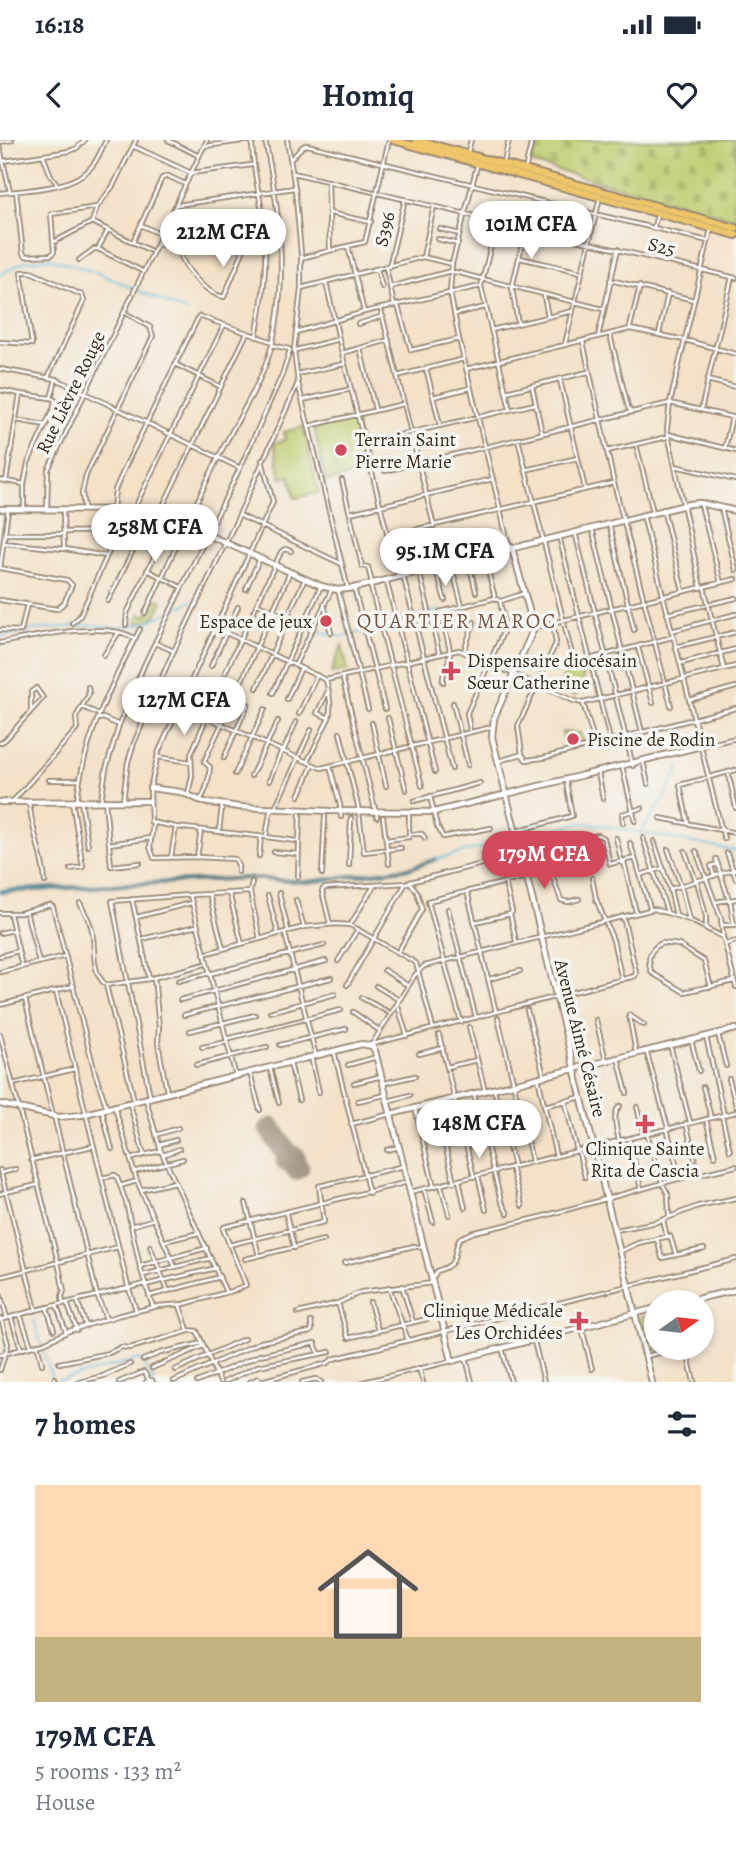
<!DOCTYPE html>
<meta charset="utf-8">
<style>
body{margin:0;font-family:Alegreya,serif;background:#f6f6f7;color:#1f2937;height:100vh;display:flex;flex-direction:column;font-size:26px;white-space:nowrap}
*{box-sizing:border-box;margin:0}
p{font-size:23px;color:#747a83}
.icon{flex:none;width:38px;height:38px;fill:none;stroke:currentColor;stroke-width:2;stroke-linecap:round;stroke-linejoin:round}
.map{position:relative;height:1242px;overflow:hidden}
.details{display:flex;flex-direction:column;background:#fff;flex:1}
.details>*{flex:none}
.needle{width:46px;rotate:76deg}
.tools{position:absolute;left:644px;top:1150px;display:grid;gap:14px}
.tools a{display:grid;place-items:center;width:70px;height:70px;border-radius:50%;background:#fff;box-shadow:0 4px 10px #0003;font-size:35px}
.price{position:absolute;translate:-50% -60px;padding:0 16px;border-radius:24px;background:#fff;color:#222;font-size:23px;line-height:46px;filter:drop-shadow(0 2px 4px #0008)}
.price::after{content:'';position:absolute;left:50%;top:42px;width:21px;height:16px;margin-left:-10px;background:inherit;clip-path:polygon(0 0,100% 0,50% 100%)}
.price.selected{background:#d1495b;color:#fff}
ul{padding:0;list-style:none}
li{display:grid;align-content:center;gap:14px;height:371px;padding:0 35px}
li+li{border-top:2px solid #e0e1e3}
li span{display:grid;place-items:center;height:217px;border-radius:0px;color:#555}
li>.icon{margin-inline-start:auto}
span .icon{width:126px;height:126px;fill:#fffc;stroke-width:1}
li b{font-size:30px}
h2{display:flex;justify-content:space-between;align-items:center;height:84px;padding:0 35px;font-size:30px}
.status{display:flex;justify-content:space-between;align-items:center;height:49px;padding:0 35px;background:#fff;direction:ltr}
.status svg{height:19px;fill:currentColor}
header{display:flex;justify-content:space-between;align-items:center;height:91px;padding:0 35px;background:#fff;font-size:32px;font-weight:600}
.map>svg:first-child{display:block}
</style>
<div class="status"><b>16:18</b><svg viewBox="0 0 49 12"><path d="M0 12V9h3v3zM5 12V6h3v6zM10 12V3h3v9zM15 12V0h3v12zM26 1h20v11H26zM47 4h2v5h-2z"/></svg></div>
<header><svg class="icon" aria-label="back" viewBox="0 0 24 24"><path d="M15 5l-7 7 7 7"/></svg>Homiq<svg class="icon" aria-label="heart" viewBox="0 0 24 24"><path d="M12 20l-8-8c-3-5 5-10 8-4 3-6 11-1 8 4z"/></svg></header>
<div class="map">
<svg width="736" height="1242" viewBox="0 0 736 1242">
<defs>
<pattern id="grass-dots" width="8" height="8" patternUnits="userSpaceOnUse" patternTransform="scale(1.75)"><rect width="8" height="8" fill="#becc6e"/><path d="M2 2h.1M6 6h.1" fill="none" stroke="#a4af5f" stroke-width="1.8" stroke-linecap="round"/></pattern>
<pattern id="cemetery-stones" width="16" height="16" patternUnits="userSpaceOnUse" patternTransform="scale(1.75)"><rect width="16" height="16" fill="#becc6e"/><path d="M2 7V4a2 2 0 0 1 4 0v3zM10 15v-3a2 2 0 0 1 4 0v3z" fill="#a4af5f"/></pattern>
<pattern id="water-rules" width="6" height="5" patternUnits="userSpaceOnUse" patternTransform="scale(1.75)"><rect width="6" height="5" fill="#5ebbdc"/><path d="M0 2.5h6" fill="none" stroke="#4f98b2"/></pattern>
</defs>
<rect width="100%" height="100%" fill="#f6f6f2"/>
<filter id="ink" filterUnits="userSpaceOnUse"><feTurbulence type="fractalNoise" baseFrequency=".0143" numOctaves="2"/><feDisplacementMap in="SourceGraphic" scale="14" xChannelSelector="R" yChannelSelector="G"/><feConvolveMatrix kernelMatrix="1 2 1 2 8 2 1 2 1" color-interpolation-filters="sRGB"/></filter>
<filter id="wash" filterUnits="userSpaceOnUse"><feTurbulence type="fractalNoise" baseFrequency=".00686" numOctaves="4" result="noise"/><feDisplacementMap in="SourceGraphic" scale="28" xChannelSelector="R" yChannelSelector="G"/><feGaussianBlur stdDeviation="1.57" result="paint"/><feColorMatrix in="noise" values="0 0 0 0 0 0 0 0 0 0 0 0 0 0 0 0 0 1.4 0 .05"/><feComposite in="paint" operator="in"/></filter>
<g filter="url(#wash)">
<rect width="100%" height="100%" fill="#f3e1c8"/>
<path fill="url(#grass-dots)" stroke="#7c7b46" stroke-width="2" d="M156,459L162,461C160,474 149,484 136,483L140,474L146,476Z"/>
<path fill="url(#cemetery-stones)" stroke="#7c7b46" stroke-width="2" d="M537,0H736V79L531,23Z"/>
<path fill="#becc6e" stroke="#7c7b46" stroke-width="2" d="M355,279L368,332L326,342L314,288Z
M303,287L319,353L295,358L290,336L281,338L274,303L285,300L284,292Z
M342,505L348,530L331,533Z
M576,524C585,534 587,547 575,556L559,548L568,526Z
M562,592L580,593L583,604L566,608Z
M656,1173V1208H670L649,1213L640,1177Z"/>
<path fill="url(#water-rules)" stroke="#4c727d" stroke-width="2" d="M436,718L437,720L411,729L308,743L248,739L0,753V750L248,737L307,741L410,727Z"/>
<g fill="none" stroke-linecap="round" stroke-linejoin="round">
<path stroke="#5ebbdc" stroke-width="2" d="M0,135L23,122L49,118L98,133L187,172
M172,471L196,459
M314,490L342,497L441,470
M0,497L31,490L93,485L113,488L140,485L168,473
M642,691L666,655L680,627
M437,719L584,682L736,711
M34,1180L53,1242
M58,1241L139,1219L145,1225L154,1242"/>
<path stroke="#978673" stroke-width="19" d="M272,987L289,1013L296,1016V1023L300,1028L296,1031L293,1025L285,1021L286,1016L268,989Z"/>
</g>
</g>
<g filter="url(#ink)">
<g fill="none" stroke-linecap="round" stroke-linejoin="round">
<defs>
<path id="minor" d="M168,0L199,16
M252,0C252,30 261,57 264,87C268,124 263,161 256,197
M287,0L295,48L301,113V148L294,210L298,243L348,449
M0,2L12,0
M133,6L191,33L252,25
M205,6L251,0
M0,8L10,52
M43,15L51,36L58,45
M467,15L471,0
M291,19L303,6L307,5L708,101
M4,21L70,11L77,8L85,0
M504,22L509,0
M477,26L452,124L450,152L459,199L508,402L512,408
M525,30L532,0
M293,33L736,138
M328,41L330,110
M16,51L23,113L26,116L51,115L54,112L51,74L97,67
M0,53C30,49 73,50 93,25C99,17 102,8 106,0
M177,65L295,48
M330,73L371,82
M497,81L481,146L510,269
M92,82L151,111
M141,85L162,95
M654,87L657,74
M440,89L460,94
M228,95L242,111
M438,99L458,104
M54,102L92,82L97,67L113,46L136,0
M133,102L162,38L168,36L185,44
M157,105C186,102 217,92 247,94L249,97L224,157C206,154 184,129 179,111C175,99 175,86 173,73
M98,109L142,131
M423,117L434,66
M301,118L348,106
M520,118L581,132
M79,120L94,109H98L108,90
M389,127L405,59
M386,128L394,165
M377,129L382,147
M610,140L694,160
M326,142L342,213L398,436
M390,147L451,131L603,169
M301,148L423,117L452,124
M544,156L548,177
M398,166L411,210L459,199
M381,170L434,386
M364,172L348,106L365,102L389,0
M455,174L485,167
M358,184L383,176
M518,184L512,148L526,88
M630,187L640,146
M491,190L573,171
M296,192L364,172L481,146
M659,194L668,153
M610,195L628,267L631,272
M598,197L618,109
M0,202L32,204L21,132H31L82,155L84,161L48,237
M583,202L614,343L671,566
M565,204L600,57
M272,205L289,209
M360,208L375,269
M296,210L339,199
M342,213L389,200
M175,224L221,247
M426,228L440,285
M0,229L56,239L240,328L145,523L119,585L103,578L98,579
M466,229L630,189L685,200L736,214
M297,234L344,224
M397,236L464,219
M560,240L585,349
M707,240L736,247
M532,246L542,293
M0,250L20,254
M506,252L588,232
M433,257L470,248
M303,260L351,249
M701,270L732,137
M16,280L46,285
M309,286L403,264
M668,294L736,311
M518,299L574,523
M365,303L535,264
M636,304L653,372
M725,308L732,277
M607,311L667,297
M262,320L273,362L159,611L150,648L151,682L176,687L266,697L270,672L275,668L311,590
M675,326L736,340
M240,328L282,235L290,210
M525,330L578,318
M385,331L670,263L736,278
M0,340L24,344
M342,340L362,426L368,427L372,443
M6,341L20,254L51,258L56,239
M701,365L721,443
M24,367V344L28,323L54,267L55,260L51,258
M84,368L82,353L86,335L153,196L150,187L124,172
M721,368L736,430
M47,369L48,330L207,0
M113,369L115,350L126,325L199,176L273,202
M134,369L224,185
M663,369L683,451
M160,372L247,193
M350,373L493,339
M239,375L342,424
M643,375L724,699
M609,383L634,490
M592,388L642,592
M64,392L118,391L129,371
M575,392L633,626
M6,394H64
M388,396L613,343
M559,396L610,600
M4,403L64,409L63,371
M65,409L106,416
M484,415L495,458
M468,419L476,452
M451,423L462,466
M435,427L445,460
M0,428L67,440L72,445L64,463L57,469L0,460
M0,428L8,370
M147,430L181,447
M419,431L429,471
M403,435L452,629
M386,439L435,632
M370,444L422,646
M704,447L724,529
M354,448L385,569
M701,448L667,289L670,263L711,89
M246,449L260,418
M338,450L368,569
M108,461L153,370
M501,461L525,453
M258,464L313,489
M324,464L331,493
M145,473C171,419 195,364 222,310C239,276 262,243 272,205C289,137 279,67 265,0
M667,474L736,458
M287,477L305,439
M72,483L80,476L118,391
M432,483L439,513
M126,485L127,473L173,378
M535,487L736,439
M216,488L326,540L459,510L574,561L583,563L736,526
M0,490L21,491L27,464
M671,491L736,474
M0,503C32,497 107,480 134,498
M155,503L174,511
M638,507L653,563
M675,507L736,492
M464,511L474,482
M104,515L119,492
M681,523L736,509
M295,525L332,449
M567,525L672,497
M211,526L238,467
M225,533L281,412L285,409L291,411
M342,536L377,677
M139,537L158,546
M242,540L290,432
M326,540C329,553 332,564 329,578L317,573L328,551
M443,542C442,529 450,524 450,513C449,500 443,485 440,472L495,458L500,461L505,488L467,573L470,591
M257,548L288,478
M273,553L321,446
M287,559L301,528
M689,560L736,547
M453,563L468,625
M583,563L595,603
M181,566L321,628L492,587
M82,567L99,574
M190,570L204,542
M148,571L173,580
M299,574L317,535
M388,578L406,650
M372,583L386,646
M340,593L358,666L364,712L401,708
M0,603L5,600L43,558L36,548L31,552V571
M702,606L736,598
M283,612L296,582
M522,614L526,620L543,618L736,568
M157,617L191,622
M224,618L248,564
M499,621L522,614L518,586L556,503L553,484
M643,621L648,644
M307,622L329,578
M330,626L340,665L341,677
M622,626L635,681
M598,632L603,659
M728,632L736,668
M235,634L265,569
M251,636L278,581
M49,640H79
M269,641L281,612
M188,654L192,636L191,614L219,549
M299,656L312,626
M430,656L437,686L443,697L491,688
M101,660L106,629L119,585
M123,660L128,622L134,603L169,521L239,375L298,243
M200,660C207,651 209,639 210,627L204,622L235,555
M13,661L77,589L76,577L89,554L88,547
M29,661C31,689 43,714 45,742
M77,661C83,599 112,543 140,489
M81,661L88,706
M105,661L111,726L140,723
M414,661L480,643
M383,677L389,724
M660,678L736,693
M623,683L622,674L642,668
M688,683L680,645L736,630
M153,684L150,707L154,718L197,717L201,690
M516,691L572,676L566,641
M219,692L222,666
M409,694H422L425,698
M593,696L597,726
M266,697L297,701
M616,698L622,723
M643,698L667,772
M386,700L409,697V675
M654,701L670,749L676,775
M630,703L635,718
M109,704L151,698
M668,709L681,746L689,780
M685,711L696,741
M696,711L721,778L723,797
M274,712L298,714
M727,713L736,739
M259,716L261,697
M171,717L176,687
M197,717L235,719L238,725V732
M716,719L729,760
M624,722L636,772
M349,725L351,678
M70,729L83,727L72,661
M550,729L561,760L568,762L579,759
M322,734L325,676
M640,735L663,728
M714,736L711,726L718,724
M298,737L300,674
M592,738L596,759L613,800L622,840
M697,741L706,776V788
M505,742L512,772L510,774L516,801
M670,749L736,729
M467,751L496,872
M250,752L252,742
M229,753L242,804
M279,753L288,790
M209,754L223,808
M268,756L278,793
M132,759L149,838
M296,760L304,787
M730,760L734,785
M715,762L736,759
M80,763C84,772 90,780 92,790C96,809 90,831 106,845L134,960
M448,769L476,878
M26,771L39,822
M0,773H20L50,765L53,767L95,933L107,968
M10,774L22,827
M137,777L191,763
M475,782L510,774
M330,784L322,751L324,748L406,743L598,695L604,698L610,724L635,718L650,768
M350,785L374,746
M722,785H736
M0,793L13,790
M285,794L316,916
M142,799L197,786
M726,804L736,801
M398,812L422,769L417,752L410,742
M204,814L304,787L336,784L350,785L416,823L433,888
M0,816L18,811
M338,821L358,789
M384,830L407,845
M0,832L66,816
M209,834L324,805
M154,837L159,887L158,903L167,952
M489,839L520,831
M178,841L209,833
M106,845L149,839L205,824
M347,845L406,743
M376,846L399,860
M711,847L704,821L679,805L662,803C649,809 646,820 652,833L684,852L734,841
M56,851L128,1146L136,1170
M362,858L390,873
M25,859L53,975
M180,860L326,821
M397,863L407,896
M0,865L74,846
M527,870L544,936
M270,872L335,854
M353,872L380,891
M184,875L331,838
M629,875L636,913
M629,875L644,885
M498,878L532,1021
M596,880L606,921
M461,882L428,761L531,736L566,723L596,716
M469,887L485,951
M190,891L255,875
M0,894L58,1122L64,1151L62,1156L63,1164
M718,894L726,926
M439,895L474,1037
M706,897L724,975
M226,899L341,870
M691,900L699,931
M372,904L415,835L424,826L654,769L689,780L723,797L736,847
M373,904L635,836L636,832L623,776
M280,905L346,889
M670,905L690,982
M202,907L227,902
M646,910L668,988
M334,911L369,1053
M419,914L443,908
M311,917L319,952
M618,918L627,953
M290,923L299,960
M196,925L267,907
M348,925L377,917
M447,927L477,920
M270,928L279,963
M250,933L260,970
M236,937L190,755L250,752L260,799
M538,938L556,1016
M729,939L736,966
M354,943L382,936
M384,943L415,936
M13,944L74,929
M703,947L711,978
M494,949L514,1026
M474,954L501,1061L508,1074
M150,956L112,761L190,755
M146,960L161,1011L226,1152
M565,960L577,1011
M358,961L385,955
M388,961L410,955
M435,963L454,1042
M130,964L144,1015L160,1011
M544,966L582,957
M637,967L644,995
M115,968L137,1041L175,1127
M415,968L434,1047
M102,971L112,1009
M54,976L97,1155L106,1179
M722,976L730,1011
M706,979L715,1016
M686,983L695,1019
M351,984L391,974
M667,988L676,1024
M647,994L662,1043L668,1054L669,1076
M156,995L178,988
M629,998L641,1049
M619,1001C617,990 611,974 620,966
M159,1005L176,1000
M387,1010L399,1007
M578,1010L585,1037
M163,1015L179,1009
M130,1019L144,1015
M31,1020L93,1006
M511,1027L522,1066
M0,1030L6,1052L0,1054
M133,1032L183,1019
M1,1033L16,1029
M478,1036L486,1070
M102,1038L115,1035L117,1037L126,1062L140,1127L153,1167
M459,1040L465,1068
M37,1045L6,1052L36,1170L145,1144
M441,1045L449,1075
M120,1046L137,1041
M424,1049L433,1082
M141,1050L175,1042
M410,1052L736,972
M246,1063L259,1116
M286,1074L294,1108
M663,1080L667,1097
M131,1086L154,1079
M616,1090L657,1082L698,1066L736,1058
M657,1099L662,1118L704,1109
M165,1101L199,1093
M229,1105L324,1082L319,1046L404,1026
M150,1106L168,1151
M621,1111L638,1103L670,1096L676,1115
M245,1119L324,1100
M344,1123L414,1106L424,1108
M140,1126L207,1108
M143,1135L211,1118
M0,1137L118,1107
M432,1140L437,1131C462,1123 450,1116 460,1098L474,1092L537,1078L674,1040L736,1026
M145,1145L216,1128
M402,1146L413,1182
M389,1147L408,1200
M0,1153L7,1178
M149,1156L220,1137
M77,1160L86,1186
M370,1162L378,1191
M67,1163L77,1190
M338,1163L348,1198L427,1179
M57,1166L66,1192
M180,1166L188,1190L197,1191L220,1242
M47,1168L54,1190
M298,1173L338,1163L361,1152L433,1143
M20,1174L31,1206
M11,1177L21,1209
M0,1180L36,1170
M582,1188L592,1229
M534,1201L544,1242
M37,1204L42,1224
M502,1208L511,1242
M686,1208L694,1242
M0,1215L44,1203L69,1191L120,1175L158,1166L184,1164L239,1149L246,1145L223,1089L224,1087L408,1042
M647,1216L677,1208
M466,1218L472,1242
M143,1220L160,1213L202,1203
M59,1223L109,1213L121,1207L130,1208L189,1191
M152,1228L203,1206
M419,1228L423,1242
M0,1230L8,1204L1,1179
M175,1230L244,1199
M55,1238L56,1242
M174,1241L261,1202L310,1192L312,1190L311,1182
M261,1241L328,1223L333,1219L736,1119
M79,1242L103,1236L130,1224
M119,1242L144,1232L149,1240
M146,1242L152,1240L153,1242
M197,1242L260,1215L315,1203L319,1214
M224,1242L258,1226L330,1212
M250,1242L258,1238L261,1242
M302,1242L316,1239L321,1242
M363,1242L452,1221"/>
<path id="tertiary" d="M0,369L153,370L321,446L338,450L354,448L689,364L700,363L736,371
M512,408L534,488L494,578L492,597L652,1242
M150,648L181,652L204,662L239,667L330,671L434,672L701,606
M0,662L149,661
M0,964L59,977L81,975L362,904L372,906L375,911L452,1221L656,1168
M391,974L736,889
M683,1162L736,1150"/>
<path id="primary" d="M393,0L736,95
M416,0L736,88"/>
</defs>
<use href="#minor" stroke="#978673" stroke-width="6"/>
<use href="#tertiary" stroke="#978673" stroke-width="8"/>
<use href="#primary" stroke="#978673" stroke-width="10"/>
<use href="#minor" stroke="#fff" stroke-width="2.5"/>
<use href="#tertiary" stroke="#fff" stroke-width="4.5"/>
<use href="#primary" stroke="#eec569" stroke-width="6"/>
</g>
</g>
<g fill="#d1495b" stroke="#f6f6f2" stroke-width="2.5">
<circle cx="341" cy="310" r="7"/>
<circle cx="326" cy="481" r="7"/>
<path d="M447.5 520.5h7v7h7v7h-7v7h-7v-7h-7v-7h7z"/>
<circle cx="573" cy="599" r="7"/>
<path d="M641.5 973.5h7v7h7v7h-7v7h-7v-7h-7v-7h7z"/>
<path d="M575.5 1170.5h7v7h7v7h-7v7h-7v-7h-7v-7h7z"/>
</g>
<g text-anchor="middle" stroke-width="7" stroke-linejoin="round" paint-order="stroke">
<g font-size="19" fill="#3b2a1e" stroke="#f6f6f2">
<text transform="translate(384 89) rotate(-77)" y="7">S396</text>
<text transform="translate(662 106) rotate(14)" y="7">S25</text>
<text transform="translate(70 252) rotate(-64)" y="7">Rue Lièvre Rouge</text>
<text transform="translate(581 898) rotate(76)" y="7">Avenue Aimé Césaire</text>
</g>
<g font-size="19" fill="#3b2a1e" stroke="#f6f6f2" text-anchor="start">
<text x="355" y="306">Terrain Saint<tspan x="355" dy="22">Pierre Marie</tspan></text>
<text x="312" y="488" text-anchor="end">Espace de jeux</text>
<text x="467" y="527">Dispensaire diocésain<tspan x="467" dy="22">Sœur Catherine</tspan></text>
<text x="587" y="606">Piscine de Rodin</text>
<text x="645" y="1015" text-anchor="middle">Clinique Sainte<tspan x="645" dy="22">Rita de Cascia</tspan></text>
<text x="563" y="1177" text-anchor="end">Clinique Médicale<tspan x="563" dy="22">Les Orchidées</tspan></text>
</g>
<g font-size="21" letter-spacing="2" fill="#795642" stroke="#f6f6f2">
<text x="457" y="488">QUARTIER MAROC</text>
</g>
</g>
</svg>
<div class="tools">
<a><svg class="needle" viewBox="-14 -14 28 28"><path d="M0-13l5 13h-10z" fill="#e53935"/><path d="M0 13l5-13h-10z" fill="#747a83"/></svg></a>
</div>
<b class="price" style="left:531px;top:121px">101M CFA</b>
<b class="price" style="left:223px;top:129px">212M CFA</b>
<b class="price" style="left:155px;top:424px">258M CFA</b>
<b class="price" style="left:445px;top:448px">95.1M CFA</b>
<b class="price" style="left:184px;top:597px">127M CFA</b>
<b class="price selected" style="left:544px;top:751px">179M CFA</b>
<b class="price" style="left:479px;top:1020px">148M CFA</b>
</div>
<section class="details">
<h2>7 homes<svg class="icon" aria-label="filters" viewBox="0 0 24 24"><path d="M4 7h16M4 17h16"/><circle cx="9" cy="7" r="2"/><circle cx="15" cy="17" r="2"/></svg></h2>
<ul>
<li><span style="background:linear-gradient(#ffd9b3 70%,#c2b280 0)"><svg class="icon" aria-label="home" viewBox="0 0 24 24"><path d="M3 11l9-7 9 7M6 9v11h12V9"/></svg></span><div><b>179M CFA</b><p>5 rooms · 133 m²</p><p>House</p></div></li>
</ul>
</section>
